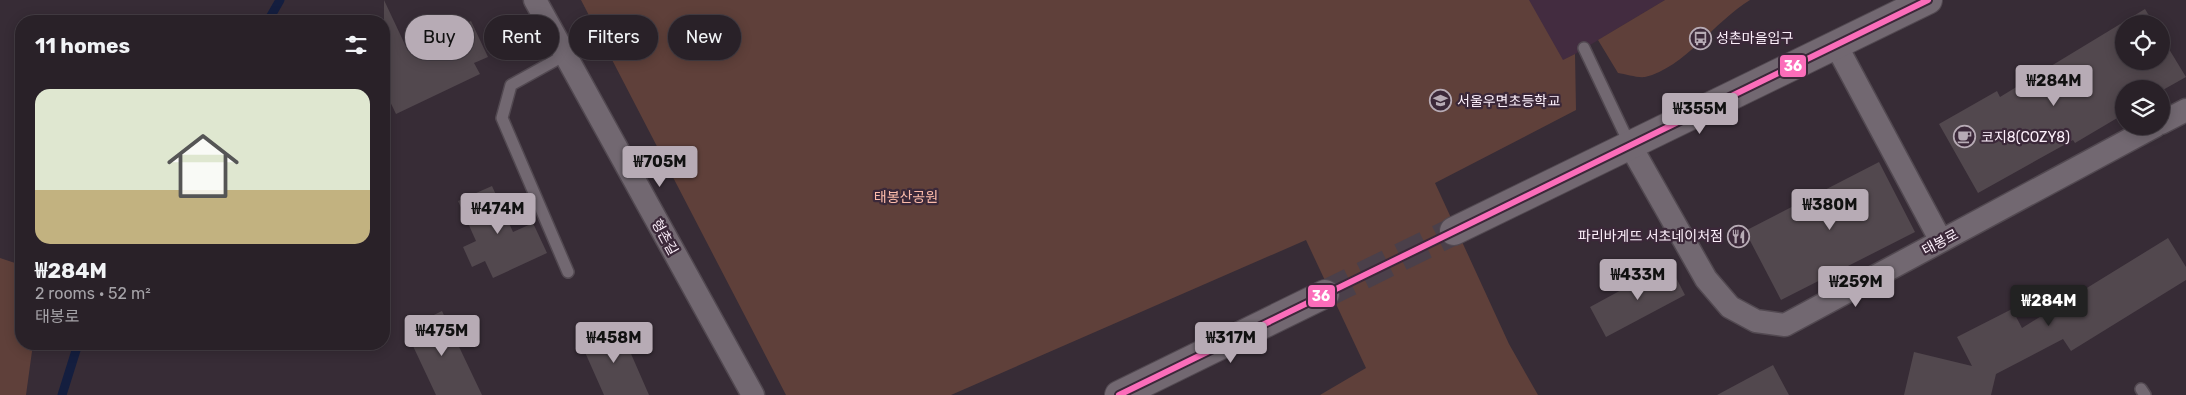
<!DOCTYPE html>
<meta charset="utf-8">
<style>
body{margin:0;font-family:Rubik,"Noto Sans KR",sans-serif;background:#352e34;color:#f1f3f6;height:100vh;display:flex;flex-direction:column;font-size:19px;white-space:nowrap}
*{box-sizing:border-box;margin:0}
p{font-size:16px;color:#a5a3a8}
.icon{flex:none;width:28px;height:28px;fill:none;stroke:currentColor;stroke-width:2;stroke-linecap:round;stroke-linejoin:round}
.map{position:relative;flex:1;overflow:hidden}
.panel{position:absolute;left:15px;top:15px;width:375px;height:335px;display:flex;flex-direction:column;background:#292128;border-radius:20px;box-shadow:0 2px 12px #0003,0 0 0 1px #453e45}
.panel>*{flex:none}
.top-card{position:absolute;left:405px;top:15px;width:475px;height:45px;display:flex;gap:10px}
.fabs{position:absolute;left:2115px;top:15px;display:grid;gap:10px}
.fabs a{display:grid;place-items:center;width:55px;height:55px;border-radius:50%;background:#292128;box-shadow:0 2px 12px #0003,0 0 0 1px #453e45;font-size:25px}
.price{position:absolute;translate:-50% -42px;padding:0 11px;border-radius:5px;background:#b7abb5;color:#111;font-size:16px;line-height:32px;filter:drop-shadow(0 1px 2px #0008)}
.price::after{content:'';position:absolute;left:50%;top:30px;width:15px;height:11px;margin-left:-8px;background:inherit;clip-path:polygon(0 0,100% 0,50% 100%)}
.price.current{background:#222;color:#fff}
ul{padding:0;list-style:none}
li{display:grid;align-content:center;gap:10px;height:265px;padding:0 20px}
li+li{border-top:1px solid #453e45}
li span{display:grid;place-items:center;height:155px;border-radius:15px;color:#555}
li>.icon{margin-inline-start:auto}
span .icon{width:90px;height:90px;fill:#fffc;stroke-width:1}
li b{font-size:21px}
h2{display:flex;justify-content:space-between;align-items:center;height:60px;padding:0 20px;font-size:21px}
.tag{padding:0 18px;border-radius:22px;background:#292128;box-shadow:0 2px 12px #0003,0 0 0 1px #453e45;font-size:18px;line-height:45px}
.tag.current{background:#b7abb5;color:#111}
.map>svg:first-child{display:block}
</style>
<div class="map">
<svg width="2186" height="395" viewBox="0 0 2186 395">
<rect width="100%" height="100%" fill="#372c36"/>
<path fill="#432c40" d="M1338,0H1665L1575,54L1415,142Z"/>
<path fill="#5f403a" d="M581,0H1529L1563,60L1575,54L1576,110L1435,183L1509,344L1538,395H1320L1366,368L1306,240L951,395H786Z
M1665,0H1750C1715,21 1684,68 1645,77C1637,78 1626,74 1618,73L1598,40Z
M0,258L21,265V344H33L26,395H0Z"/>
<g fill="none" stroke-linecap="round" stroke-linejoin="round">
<path stroke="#141e3f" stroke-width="9" d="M268,21L280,0
M62,395L78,344"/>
</g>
<path fill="#52484e" d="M384,0L408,51L471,21L488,57L474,63L480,74L396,114L384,89Z
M2145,9L2154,24H2124V61H2161V36L2186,77L2161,91V89H2124V114L2075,143L2073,140L1978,193L1939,124L1997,91L2000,97Z
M1879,162L1915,232L1781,300L1745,231Z
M492,186L513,232L533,223L547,253L493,278L485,261L472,267L463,247L476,241L458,201Z
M2168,238L2186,267V280L2071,351L2063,339L1996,374L1991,395H1904L1914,352L1972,366L1957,337L2012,309L2022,328Z
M1669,264L1685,295L1606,337L1590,307Z
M442,311L482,395H436L405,329Z
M618,324L649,395H604L580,341Z
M1773,365L1789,395H1717Z"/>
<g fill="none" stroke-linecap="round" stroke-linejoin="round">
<path stroke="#4b404a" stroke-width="28" stroke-dasharray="28 14" stroke-linecap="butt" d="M1325,294L1454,231"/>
<defs>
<path id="lane" d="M1584,48L1630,145
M565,55L511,85L502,118L568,272
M2141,389L2145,395"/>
<path id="street" d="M535,0L753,395
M1836,45L1941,241
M2161,123L2186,110
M1630,145L1706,279L1730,307L1756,321L1785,325L2155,126"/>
<path id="secondary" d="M1454,231L1928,0
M1119,395L1325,294"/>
</defs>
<use href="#lane" stroke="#524951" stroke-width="14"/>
<use href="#street" stroke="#524951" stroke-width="25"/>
<use href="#secondary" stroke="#524951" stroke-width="30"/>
<use href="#lane" stroke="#726871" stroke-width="11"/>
<use href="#street" stroke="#726871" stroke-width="22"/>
<use href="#secondary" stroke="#726871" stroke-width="28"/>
<defs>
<path id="bus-1" d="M1119,395L1928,0"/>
</defs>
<use href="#bus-1" stroke="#3b2839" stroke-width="10"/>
<use href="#bus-1" stroke="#fb6dba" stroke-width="6"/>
</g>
<defs>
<symbol id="bus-ring" viewBox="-11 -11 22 22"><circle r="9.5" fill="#3b2839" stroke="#b7abb5" stroke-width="1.5"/><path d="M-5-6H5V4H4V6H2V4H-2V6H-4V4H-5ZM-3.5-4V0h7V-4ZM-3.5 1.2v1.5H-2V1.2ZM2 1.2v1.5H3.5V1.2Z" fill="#b7abb5"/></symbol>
<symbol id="school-ring" viewBox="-11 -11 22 22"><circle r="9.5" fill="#3b2839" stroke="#b7abb5" stroke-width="1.5"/><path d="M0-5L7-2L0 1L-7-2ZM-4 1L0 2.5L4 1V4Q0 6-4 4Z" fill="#b7abb5"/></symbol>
<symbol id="cafe-ring" viewBox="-11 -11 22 22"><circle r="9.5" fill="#3b2839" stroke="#b7abb5" stroke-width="1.5"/><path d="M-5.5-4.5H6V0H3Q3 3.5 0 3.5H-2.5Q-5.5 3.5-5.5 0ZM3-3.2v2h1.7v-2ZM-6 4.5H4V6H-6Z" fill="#b7abb5"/></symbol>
<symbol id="restaurant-ring" viewBox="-11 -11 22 22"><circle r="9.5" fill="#3b2839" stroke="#b7abb5" stroke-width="1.5"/><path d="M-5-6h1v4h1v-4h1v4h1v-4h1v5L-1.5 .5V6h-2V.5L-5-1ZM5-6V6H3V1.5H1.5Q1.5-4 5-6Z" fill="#b7abb5"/></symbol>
</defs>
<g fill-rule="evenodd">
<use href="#bus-ring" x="1688" y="26" width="25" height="25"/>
<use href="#school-ring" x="1428" y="88" width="25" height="25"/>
<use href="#cafe-ring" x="1952" y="124" width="25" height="25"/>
<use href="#restaurant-ring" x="1726" y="224" width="25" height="25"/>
</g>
<g text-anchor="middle" stroke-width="4.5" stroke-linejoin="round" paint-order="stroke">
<g font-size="14" fill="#fceffa" stroke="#3b2839" text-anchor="start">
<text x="1716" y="43">성촌마을입구</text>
<text x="1457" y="106">서울우면초등학교</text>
<text x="1981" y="142">코지8(COZY8)</text>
<text x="1723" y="241" text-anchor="end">파리바게뜨 서초네이처점</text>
</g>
<g font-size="14" fill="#fcbbaa" stroke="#3b2839">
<text x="906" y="202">태봉산공원</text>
</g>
<g font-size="14" fill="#fceffa" stroke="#3b2839">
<text transform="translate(665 237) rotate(61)" y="5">형촌길</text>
<text transform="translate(1940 242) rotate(-28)" y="5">태봉로</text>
</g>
</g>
<g stroke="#3b2839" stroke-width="2">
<rect x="1779" y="54" width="28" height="24" rx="5" fill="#fb6dba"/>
<rect x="1307" y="284" width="29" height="24" rx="5" fill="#fb6dba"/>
</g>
<g font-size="14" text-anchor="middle" font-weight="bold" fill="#fff">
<text x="1793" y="71">36</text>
<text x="1321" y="301">36</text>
</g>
</svg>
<div class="fabs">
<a><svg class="icon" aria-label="locate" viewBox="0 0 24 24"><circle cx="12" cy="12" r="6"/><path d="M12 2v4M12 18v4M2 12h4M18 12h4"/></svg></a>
<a><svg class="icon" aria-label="layers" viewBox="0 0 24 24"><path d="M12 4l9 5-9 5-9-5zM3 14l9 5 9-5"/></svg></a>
</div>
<b class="price" style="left:2054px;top:107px">₩284M</b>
<b class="price" style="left:1700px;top:135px">₩355M</b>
<b class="price" style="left:660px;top:188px">₩705M</b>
<b class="price" style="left:1830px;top:231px">₩380M</b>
<b class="price" style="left:498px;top:235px">₩474M</b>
<b class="price" style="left:1638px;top:301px">₩433M</b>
<b class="price" style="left:1856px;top:308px">₩259M</b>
<b class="price current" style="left:2049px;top:327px">₩284M</b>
<b class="price" style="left:442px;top:357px">₩475M</b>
<b class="price" style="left:614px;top:364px">₩458M</b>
<b class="price" style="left:1231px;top:364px">₩317M</b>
<div class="top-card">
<a class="tag current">Buy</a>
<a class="tag">Rent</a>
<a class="tag">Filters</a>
<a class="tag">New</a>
</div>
<section class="panel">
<h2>11 homes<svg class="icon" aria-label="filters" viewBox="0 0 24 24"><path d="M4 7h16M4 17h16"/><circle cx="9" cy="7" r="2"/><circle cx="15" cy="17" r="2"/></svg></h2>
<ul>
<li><span style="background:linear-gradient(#dfe7d0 65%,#c2b280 0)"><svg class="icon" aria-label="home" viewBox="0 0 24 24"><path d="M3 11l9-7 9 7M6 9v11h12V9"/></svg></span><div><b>₩284M</b><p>2 rooms · 52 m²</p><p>태봉로</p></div></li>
</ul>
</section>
</div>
